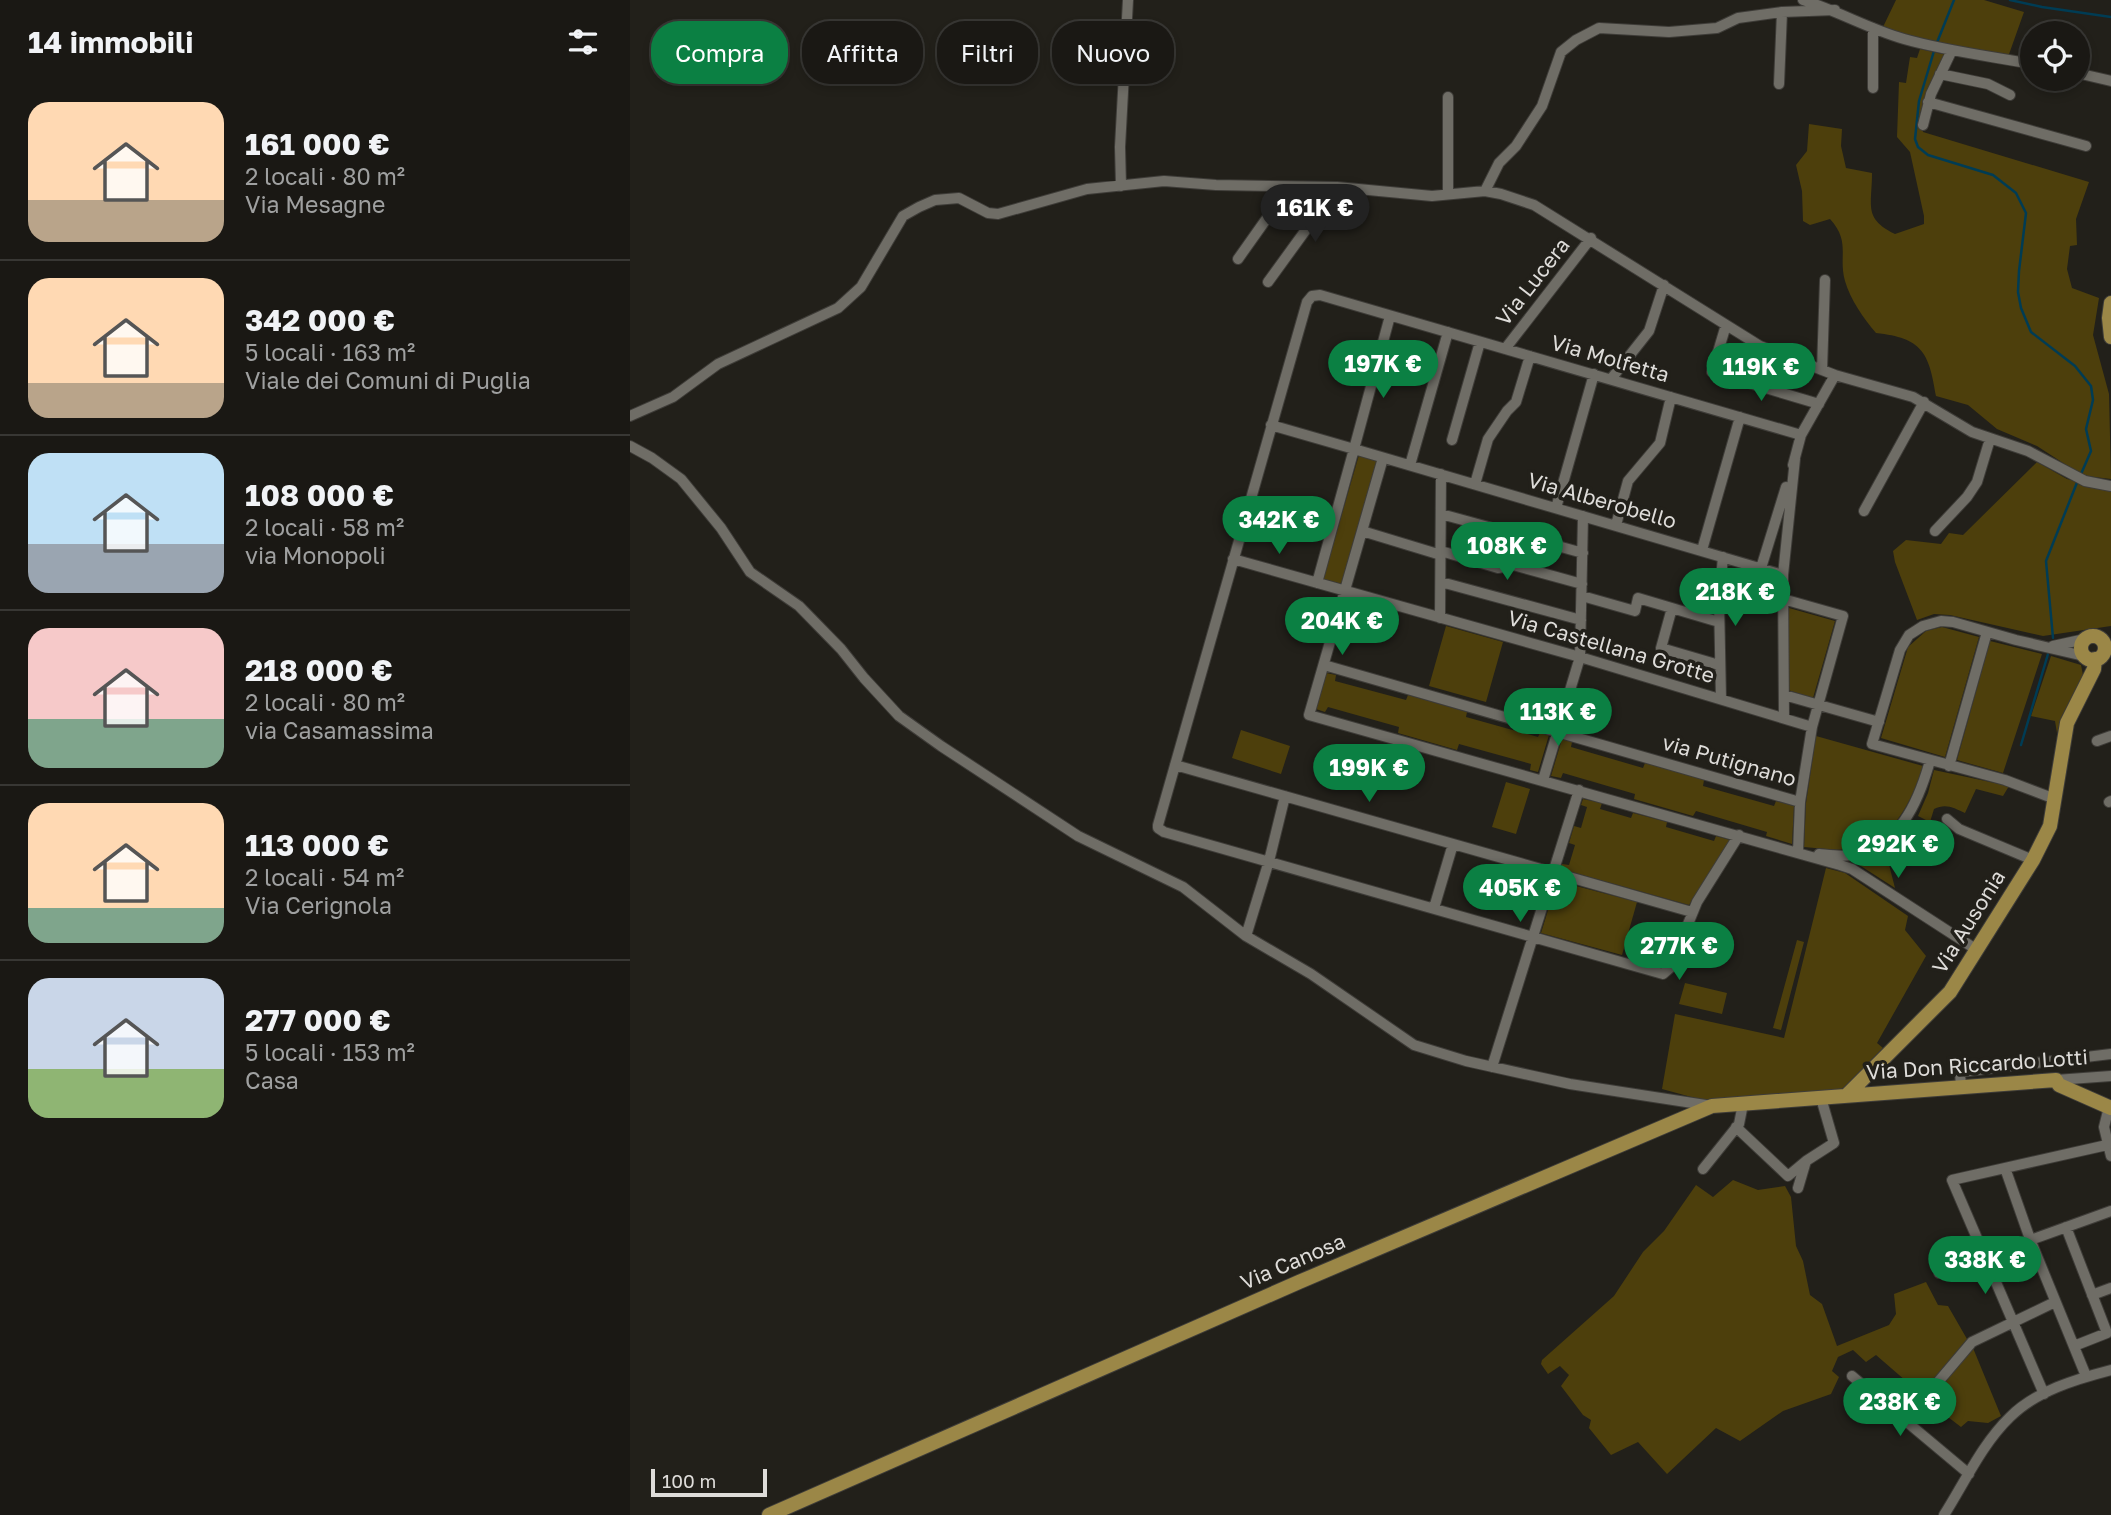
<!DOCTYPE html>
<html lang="it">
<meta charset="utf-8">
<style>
body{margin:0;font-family:"Golos Text",sans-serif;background:#23211d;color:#f1f3f6;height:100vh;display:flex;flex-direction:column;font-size:26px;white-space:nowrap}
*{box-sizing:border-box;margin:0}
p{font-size:23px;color:#9fa0a0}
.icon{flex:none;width:38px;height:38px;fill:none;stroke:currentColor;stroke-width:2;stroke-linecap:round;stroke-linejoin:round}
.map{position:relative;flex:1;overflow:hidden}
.details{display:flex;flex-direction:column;background:#1a1814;width:630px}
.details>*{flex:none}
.guide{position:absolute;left:21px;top:21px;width:665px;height:63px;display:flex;gap:14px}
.fabs{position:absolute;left:1390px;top:21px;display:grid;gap:14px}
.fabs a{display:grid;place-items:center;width:70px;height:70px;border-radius:50%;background:#1a1814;box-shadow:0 4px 10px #0003,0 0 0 2px #383734;font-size:35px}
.scale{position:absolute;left:21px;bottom:18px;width:116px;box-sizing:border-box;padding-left:7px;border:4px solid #dedcd9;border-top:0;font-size:19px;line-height:24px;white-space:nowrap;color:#dedcd9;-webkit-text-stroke:5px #22201a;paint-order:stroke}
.price{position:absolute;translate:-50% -60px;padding:0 16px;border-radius:24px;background:#0b8043;color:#fff;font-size:23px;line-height:46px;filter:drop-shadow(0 2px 4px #0008)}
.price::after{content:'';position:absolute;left:50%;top:42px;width:21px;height:16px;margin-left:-10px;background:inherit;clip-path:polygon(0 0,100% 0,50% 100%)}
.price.on{background:#222;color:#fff}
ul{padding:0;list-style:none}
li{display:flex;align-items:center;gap:21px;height:175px;padding:0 28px}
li+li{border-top:2px solid #383734}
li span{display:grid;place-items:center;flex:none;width:196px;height:140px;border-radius:21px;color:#555}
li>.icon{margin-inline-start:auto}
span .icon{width:84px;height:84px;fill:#fffc;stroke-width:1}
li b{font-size:30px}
h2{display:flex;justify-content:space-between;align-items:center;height:84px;padding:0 28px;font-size:30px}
.tag{padding:0 24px;border-radius:28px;background:#1a1814;box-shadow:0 4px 10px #0003,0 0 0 2px #383734;font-size:24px;line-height:63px}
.tag.on{background:#0b8043;color:#fff}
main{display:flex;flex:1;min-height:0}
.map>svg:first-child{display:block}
</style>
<main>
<section class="details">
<h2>14 immobili<svg class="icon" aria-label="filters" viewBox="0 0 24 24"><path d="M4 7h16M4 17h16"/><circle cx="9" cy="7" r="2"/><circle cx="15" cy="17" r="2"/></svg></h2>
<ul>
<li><span style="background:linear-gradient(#ffd9b3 70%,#b9a48a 0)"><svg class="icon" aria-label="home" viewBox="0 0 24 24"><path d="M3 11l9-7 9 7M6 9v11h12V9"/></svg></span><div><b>161 000 €</b><p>2 locali · 80 m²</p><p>Via Mesagne</p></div></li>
<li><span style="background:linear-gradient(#ffd9b3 75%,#b9a48a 0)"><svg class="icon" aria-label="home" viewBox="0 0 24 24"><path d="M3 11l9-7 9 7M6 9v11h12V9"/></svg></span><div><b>342 000 €</b><p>5 locali · 163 m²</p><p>Viale dei Comuni di Puglia</p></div></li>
<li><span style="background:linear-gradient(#bfe0f5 65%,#9aa5b1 0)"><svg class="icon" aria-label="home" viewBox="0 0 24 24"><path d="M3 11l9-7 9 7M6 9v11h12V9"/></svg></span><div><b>108 000 €</b><p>2 locali · 58 m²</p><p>via Monopoli</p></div></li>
<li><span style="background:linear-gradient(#f6c9c9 65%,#7fa58c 0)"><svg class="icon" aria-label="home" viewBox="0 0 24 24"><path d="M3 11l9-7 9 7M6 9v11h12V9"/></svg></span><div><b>218 000 €</b><p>2 locali · 80 m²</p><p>via Casamassima</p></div></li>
<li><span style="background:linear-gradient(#ffd9b3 75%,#7fa58c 0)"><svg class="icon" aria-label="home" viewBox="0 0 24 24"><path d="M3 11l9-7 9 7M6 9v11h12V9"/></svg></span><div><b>113 000 €</b><p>2 locali · 54 m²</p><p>Via Cerignola</p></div></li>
<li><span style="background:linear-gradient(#c9d6e8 65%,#8fb573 0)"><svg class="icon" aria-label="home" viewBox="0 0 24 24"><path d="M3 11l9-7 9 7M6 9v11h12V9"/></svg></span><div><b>277 000 €</b><p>5 locali · 153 m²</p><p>Casa</p></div></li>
</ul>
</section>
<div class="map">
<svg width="1481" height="1515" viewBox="0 0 1481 1515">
<rect width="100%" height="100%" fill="#22201a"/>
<path fill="#4d3f0c" d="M1266,0H1354L1394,12L1378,57L1296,41L1253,27Z
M1290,49L1317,55L1303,80L1290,113L1293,132L1459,182L1446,219L1447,245L1440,246L1437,269L1442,288L1469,298L1463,335L1479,394L1481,479L1456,476L1447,472L1407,446L1367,429L1338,405L1306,396C1299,352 1292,338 1246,333C1234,319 1220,299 1215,281C1208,256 1221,242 1200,219L1180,225L1173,221L1172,191L1166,165L1177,151L1179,124L1212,129L1211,146L1216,168L1242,173C1242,206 1233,218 1265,234L1294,224V216L1280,152L1267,137L1269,82L1276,83L1280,57L1287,58Z
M729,455L748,461L712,584L693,579Z
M1407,462L1437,479L1481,490V626L1413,636L1320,615L1304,614L1287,620L1265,562L1263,551L1276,540L1311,544L1319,533L1333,535Z
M1159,608L1205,621L1183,698L1158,690Z
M816,626L873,642L856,702L799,686Z
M1312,627L1349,637L1315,757L1251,738L1278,647L1296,631Z
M1360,641L1412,654L1373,773L1327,760Z
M1421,656L1451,665L1453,675L1432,716L1427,733L1425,721L1401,716Z
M696,673L706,675L705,681L776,700L778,695L837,712L836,717L908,737L910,733L919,735L908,772L900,770L901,764L829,744L827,750L768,733L769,727L698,707L695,712L686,709Z
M611,730L660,746L651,774L602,758Z
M1186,736L1293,766C1281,803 1262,844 1218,849C1204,851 1188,848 1174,847L1176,803Z
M932,739L942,742L941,747L1013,768L1015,763L1074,780L1073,786L1144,806L1146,801L1164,806L1162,844L1136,836L1137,832L1066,811L1063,816L1004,799L1005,794L933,773L931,778L921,776Z
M1304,770L1379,786L1373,796L1346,789L1335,813C1324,808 1316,803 1304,809L1300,822L1288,816L1298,793Z
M876,782L900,789L886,834L862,827Z
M953,799L972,803L970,809L1001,818L1003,813L1037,822L1036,827L1084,841L1086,836L1100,840L1059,905L931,869L932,864L939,865L945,845L939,843L944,826L951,828L957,807L951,805Z
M1255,849L1265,888L1223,861Z
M1196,868L1215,873L1278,916L1275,930L1296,956L1247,1043L1253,1048L1213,1089L1076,1101L1032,1089L1045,1014L1154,1038Z
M927,881L1007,902L992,955L911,933Z
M1167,940L1174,942L1151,1030L1143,1028Z
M1055,983L1097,993L1092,1014L1049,1004Z
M1103,1180L1128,1190L1155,1186L1161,1197L1166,1246L1173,1261L1180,1295L1192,1304L1207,1346L1259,1325L1266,1314L1264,1294L1296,1282L1308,1305L1318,1306L1337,1339L1291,1394L1246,1355L1236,1362L1223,1350L1208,1357L1202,1371L1209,1377L1201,1394L1153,1411L1110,1441L1086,1428L1037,1474L1008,1442L981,1455L959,1428L961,1420L953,1415L931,1386L939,1375L930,1366L918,1374L911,1364L912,1360L984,1296L1013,1252L1034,1231L1066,1185L1083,1197Z
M1343,1348L1371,1416L1358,1423L1338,1421L1331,1427L1297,1401Z"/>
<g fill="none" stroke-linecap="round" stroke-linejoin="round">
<path stroke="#003c54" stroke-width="2.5" d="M1380,0L1412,7L1481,17
M1306,45L1324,0
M1304,51L1289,101L1285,139L1288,147L1298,155L1363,175L1386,193L1396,213L1389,271L1388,292L1391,308L1401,332L1445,366L1461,386L1463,400L1456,429L1461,451L1451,474
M1423,638L1416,561L1448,480
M1391,745L1418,654"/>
<defs>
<path id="minor" d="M1173,0C1208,11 1239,29 1274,39C1316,51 1359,56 1402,64
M1243,28V88
M1447,73L1481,81
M1310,74L1358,84L1380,95
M1149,84L1152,12
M818,97V193
M1298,102L1456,146
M1293,125L1301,94L1322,50
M491,186L490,147L498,0
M855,191L869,163L886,146L912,106L931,52L946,40L969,28L1039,32L1087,28L1108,18L1152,12L1205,10
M608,259L659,187
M638,282L707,187
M760,316L724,449L1153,575
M1096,325L1082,372L1189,404
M875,349L961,238
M1192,370L1195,280
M981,379L1019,331L1034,285
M0,416L43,397L88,364L208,308L231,287L273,216L289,207L305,200L329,198L358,213L368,214L457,189L534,181L586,185L707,187L802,196L855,191L871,194L904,205L1130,346L1205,375L1283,397L1342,432L1398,451L1455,481L1481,486
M641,425L724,449L687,583
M822,440L850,342
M0,446L22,458L51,479L91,528L120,572L169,606L211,649L234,678L269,716L311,746L448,836L553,887L616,936L681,974L784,1045L836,1061L940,1084L1082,1106
M753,458L679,715L1210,865L1222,869L1347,950
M780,465L818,332
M1163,465L1171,435L1205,375
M845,484L858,439L877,411L886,402L900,356
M926,508L964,374
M1234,511L1294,402
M811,514L953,553
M986,525L998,481L1030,443L1041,397
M732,531L811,555
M1305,531L1337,497L1347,482L1360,439
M1072,550L1110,417
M811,551L868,568L883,565L952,584
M603,559L950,657L1182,727
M1131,568L1156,487
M811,582L951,620
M952,596L1005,611L1008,598L1089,622
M1153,599L1213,616L1182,727L1170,802L1168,852
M1042,608L1031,648L1089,665
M810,618L811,474
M1423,646L1455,639
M694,665L1170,802
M1154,695L1249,722
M1091,699L1089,600L1093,557
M1154,717L1153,575L1165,459
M1467,741L1481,736
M545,765L1062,912
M1319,766L1357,632
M913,780L950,657L953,516
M1425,799L1375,780L1242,744L1270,650L1279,635L1293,626L1311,621L1323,622L1386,640L1454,656
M1479,802L1481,801
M1317,819L1329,829L1403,860
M1109,835L1067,902L1040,968L1033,974L534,832L528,828V825L677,302L682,296L690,295L1171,435
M1189,854C1199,855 1211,857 1221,855C1270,846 1288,803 1300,761
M804,908L823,844
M616,936L639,861L655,796
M862,1067L949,790
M1426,1080L1481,1076
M1331,1087L1330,1072L1481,1054
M1479,1107L1474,1127L1481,1156
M1106,1127L1158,1176L1176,1161
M1375,1168L1400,1239L1456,1376
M1073,1169L1109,1124L1113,1104
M1168,1188L1176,1161L1204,1143L1191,1098
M1436,1227L1477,1333L1444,1346
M1309,1273L1481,1211
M1462,1295L1481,1288
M1222,1376L1339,1474
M1414,1394L1322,1180L1477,1145
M1275,1421L1342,1342L1425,1302
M1314,1515C1335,1482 1352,1444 1380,1417C1406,1391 1446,1379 1481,1370"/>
<path id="major" d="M1481,303L1479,318L1481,337
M1451 648a12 12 0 1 1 24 0a12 12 0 1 1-24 0Z
M1216,1096L1320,992L1403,860L1420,826L1437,723L1464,669L1465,659
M139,1515L669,1282L1082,1106L1426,1080L1429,1085L1481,1108"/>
</defs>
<use href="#minor" stroke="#3e3c38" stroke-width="12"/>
<use href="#major" stroke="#3e3c38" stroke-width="16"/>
<use href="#minor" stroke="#6f6d66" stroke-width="10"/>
<use href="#major" stroke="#9b8747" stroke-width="14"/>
</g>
<g text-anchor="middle" stroke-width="7" stroke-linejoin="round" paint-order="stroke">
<g font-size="21" fill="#dedcd9" stroke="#22201a">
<text transform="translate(903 282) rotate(-52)" y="7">Via Lucera</text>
<text transform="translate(980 359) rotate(16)" y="7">Via Molfetta</text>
<text transform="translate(972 501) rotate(16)" y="7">Via Alberobello</text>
<text transform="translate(981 647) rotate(16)" y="7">Via Castellana Grotte</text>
<text transform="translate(1099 761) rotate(16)" y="7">via Putignano</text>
<text transform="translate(1339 922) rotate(-58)" y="7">Via Ausonia</text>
<text transform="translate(1347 1065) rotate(-4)" y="7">Via Don Riccardo Lotti</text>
<text transform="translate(663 1262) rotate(-23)" y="7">Via Canosa</text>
</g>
</g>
</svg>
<div class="fabs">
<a><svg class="icon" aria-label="locate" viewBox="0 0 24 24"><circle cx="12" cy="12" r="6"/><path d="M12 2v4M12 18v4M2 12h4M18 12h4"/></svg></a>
</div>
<div class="scale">100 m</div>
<b class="price on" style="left:685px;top:244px">161K €</b>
<b class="price" style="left:753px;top:400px">197K €</b>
<b class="price" style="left:1131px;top:403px">119K €</b>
<b class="price" style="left:649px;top:556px">342K €</b>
<b class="price" style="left:877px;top:582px">108K €</b>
<b class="price" style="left:1105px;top:628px">218K €</b>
<b class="price" style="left:712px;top:657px">204K €</b>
<b class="price" style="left:928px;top:748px">113K €</b>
<b class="price" style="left:739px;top:804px">199K €</b>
<b class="price" style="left:1268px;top:880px">292K €</b>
<b class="price" style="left:890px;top:924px">405K €</b>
<b class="price" style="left:1049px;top:982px">277K €</b>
<b class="price" style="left:1355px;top:1296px">338K €</b>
<b class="price" style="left:1270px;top:1438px">238K €</b>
<div class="guide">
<a class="tag on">Compra</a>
<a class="tag">Affitta</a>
<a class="tag">Filtri</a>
<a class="tag">Nuovo</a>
</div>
</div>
</main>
